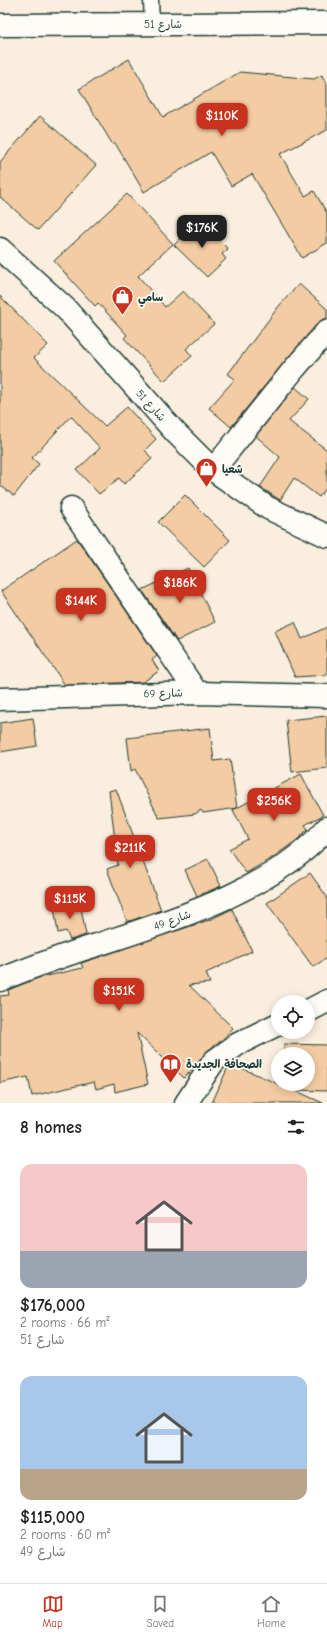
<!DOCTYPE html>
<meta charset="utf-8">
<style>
body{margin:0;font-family:"Comic Neue","Playpen Sans Arabic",sans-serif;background:#f6f6f6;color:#202124;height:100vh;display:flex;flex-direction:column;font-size:15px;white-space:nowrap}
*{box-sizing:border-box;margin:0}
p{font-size:13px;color:#757577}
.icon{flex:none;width:22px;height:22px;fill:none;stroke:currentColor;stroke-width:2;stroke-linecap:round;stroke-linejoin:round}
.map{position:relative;height:1103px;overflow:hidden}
.details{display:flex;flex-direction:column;background:#fff;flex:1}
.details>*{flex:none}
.buttons{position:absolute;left:271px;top:995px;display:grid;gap:8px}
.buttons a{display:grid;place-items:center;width:44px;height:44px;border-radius:50%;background:#fff;box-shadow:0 2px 10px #0003;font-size:20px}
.price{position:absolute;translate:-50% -34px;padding:0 9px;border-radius:8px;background:#c8321e;color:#fff;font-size:13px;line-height:26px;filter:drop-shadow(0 1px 2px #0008)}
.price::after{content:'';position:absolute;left:50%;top:24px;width:12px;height:9px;margin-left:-6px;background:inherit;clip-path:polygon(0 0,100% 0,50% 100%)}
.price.current{background:#222;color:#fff}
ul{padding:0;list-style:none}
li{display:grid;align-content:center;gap:8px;height:212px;padding:0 20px}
li span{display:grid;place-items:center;height:124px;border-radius:12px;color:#555}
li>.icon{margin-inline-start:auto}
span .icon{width:72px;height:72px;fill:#fffc;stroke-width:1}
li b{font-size:17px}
h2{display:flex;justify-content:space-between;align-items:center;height:48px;padding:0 20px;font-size:17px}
.tab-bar{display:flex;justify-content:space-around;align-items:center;height:56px;border-top:1px solid #e0e0e0;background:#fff;font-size:11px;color:#757577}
.tab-bar a{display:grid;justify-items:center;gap:2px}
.tab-bar .current{color:#c8321e}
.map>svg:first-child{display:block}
</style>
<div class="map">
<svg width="327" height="1103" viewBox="0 0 327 1103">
<rect width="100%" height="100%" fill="#faeede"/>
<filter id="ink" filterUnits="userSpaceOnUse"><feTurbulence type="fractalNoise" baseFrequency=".025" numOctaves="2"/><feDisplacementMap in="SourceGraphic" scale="8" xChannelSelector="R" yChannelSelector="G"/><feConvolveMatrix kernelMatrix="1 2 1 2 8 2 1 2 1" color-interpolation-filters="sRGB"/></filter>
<g filter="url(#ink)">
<path fill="#f4cca3" stroke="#1f3d34" d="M129,59L163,117L240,72L314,79L322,75L327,86V130L280,154L305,196L314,191L327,213V243L302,258L252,174L231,186L211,152L144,192L115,143L113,145L79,89Z
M40,116L96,165L38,230L0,197V162Z
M127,194L173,244L138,276L165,307L183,291L214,324L186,349L192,356L164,381L124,338L127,335L98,303L95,306L54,261Z
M199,220L228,249L222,254L226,259L207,277L174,245Z
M299,284L327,309V319H323L318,323L285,361L231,427L209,408L235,379L228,374L279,306Z
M0,296L48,345L34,358L105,426L127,407L156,439L145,450L152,459L124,484L119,478L99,494L77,470L100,448L71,416L32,458L39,464L14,496L0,485Z
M295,387L309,399L289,421L327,450V487L319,497L294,478L280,500L260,487L280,457L256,436Z
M185,495L230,540L204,567L158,522Z
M77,539L157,656L152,660L159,671L143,682L65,685L1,591Z
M188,568L215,622L177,641L142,590Z
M295,622L302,639L327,627V675L295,677L275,631Z
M327,716V768L292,772L286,720Z
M33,718L37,746L0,752V723Z
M210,728L214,761L230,759L237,808L203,813L201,810L195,814L159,818L135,769L131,771L127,738Z
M301,774L323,815L305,825L308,829L297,840L272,858L246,873L229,849L248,839L233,810Z
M116,789L161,910L127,922L107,869L118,865L109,791Z
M208,859L221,886L197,896L185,870Z
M310,873L327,897V958L313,967L267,903Z
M80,902L86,935L70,940L66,931L58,933L54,907Z
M232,909L252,951L206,973L210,983L189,985L233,1028L221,1041L207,1051L194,1068L184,1078L137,1033L148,1084L115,1092L114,1084L96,1089L94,1082L32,1096L28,1077L0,1083V996L9,995L8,990L38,978L83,968L81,963L209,920Z
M284,1044L327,1045V1091L294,1090L323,1103H212L228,1067L232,1064L283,1086V1084H308V1054H284Z"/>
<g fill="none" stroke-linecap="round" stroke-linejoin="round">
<defs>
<path id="lane" d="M151,0L152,25"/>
<path id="street" d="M213,470L294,369L327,331
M71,508L197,693
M308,1011L327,1001
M186,1103L214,1061L238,1044L278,1024"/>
<path id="secondary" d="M0,25L327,23
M0,249L65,308L175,432L213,470L268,508L327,536
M0,699L197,693L327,696
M0,980C32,967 64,955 97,945C172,920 274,890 327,828"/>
</defs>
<use href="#lane" stroke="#1f3d34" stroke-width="17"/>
<use href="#street" stroke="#1f3d34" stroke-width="25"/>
<use href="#secondary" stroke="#1f3d34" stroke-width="25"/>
<use href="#lane" stroke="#fdfcf7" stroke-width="14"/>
<use href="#street" stroke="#fdfcf7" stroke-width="22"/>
<use href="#secondary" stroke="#fdfcf7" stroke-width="22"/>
</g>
</g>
<defs>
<symbol id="shop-pin" viewBox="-11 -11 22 30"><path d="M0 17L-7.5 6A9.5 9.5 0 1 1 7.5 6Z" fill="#c8321e" stroke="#fdfcf7"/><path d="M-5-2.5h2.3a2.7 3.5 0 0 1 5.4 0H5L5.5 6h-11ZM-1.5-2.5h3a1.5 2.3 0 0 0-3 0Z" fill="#fff"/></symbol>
<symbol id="library-pin" viewBox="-11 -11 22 30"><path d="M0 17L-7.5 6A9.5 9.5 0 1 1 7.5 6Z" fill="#c8321e" stroke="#fdfcf7"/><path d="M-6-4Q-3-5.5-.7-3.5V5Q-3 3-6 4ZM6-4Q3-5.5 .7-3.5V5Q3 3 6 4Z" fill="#fff"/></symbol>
</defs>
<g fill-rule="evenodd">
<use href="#shop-pin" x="110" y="284" width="25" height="34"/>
<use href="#shop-pin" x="194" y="456" width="25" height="34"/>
<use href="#library-pin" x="158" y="1052" width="25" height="34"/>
</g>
<g text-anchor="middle" stroke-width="3.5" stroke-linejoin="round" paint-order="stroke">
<g font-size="11" fill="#1f3d34" stroke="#fdfcf7">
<text x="163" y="28">شارع 51</text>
<text transform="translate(151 405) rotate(48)" y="4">شارع 51</text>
<text transform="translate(163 693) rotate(-1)" y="4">شارع 69</text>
<text transform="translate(172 920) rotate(-20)" y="4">شارع 49</text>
</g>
<g font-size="11" font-weight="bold" fill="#1f3d34" stroke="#fdfcf7" text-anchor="start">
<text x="138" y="301">سامي</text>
<text x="222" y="473">شعيا</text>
<text x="186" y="1068">الصحافة الجديدة</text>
</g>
</g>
</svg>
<div class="buttons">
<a><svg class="icon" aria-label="locate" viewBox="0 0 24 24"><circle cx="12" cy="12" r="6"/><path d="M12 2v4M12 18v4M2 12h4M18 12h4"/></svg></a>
<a><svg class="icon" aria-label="layers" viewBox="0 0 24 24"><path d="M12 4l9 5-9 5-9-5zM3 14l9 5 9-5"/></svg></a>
</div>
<b class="price" style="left:222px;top:137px">$110K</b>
<b class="price current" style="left:202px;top:249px">$176K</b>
<b class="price" style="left:180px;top:604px">$186K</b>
<b class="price" style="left:81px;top:622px">$144K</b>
<b class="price" style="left:274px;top:822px">$256K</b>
<b class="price" style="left:130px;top:869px">$211K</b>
<b class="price" style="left:70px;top:920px">$115K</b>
<b class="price" style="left:119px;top:1012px">$151K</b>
</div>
<section class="details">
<h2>8 homes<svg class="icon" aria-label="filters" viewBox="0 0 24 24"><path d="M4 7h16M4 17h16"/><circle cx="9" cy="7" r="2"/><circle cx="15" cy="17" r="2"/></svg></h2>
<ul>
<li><span style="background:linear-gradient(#f6c9c9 70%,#9aa5b1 0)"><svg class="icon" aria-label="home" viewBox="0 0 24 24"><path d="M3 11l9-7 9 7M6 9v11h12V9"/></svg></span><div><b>$176,000</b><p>2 rooms · 66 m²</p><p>شارع 51</p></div></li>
<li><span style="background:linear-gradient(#a9c7e8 75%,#b9a48a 0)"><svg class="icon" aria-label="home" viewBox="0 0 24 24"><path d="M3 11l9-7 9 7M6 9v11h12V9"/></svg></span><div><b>$115,000</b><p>2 rooms · 60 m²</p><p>شارع 49</p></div></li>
</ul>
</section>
<nav class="tab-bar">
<a class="current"><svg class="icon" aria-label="map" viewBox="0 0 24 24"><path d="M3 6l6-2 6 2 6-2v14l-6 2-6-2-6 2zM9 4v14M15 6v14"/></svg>Map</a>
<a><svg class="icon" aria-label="saved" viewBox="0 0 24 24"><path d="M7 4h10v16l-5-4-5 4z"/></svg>Saved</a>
<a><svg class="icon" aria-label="home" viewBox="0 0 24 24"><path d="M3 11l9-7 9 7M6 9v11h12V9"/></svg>Home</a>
</nav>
